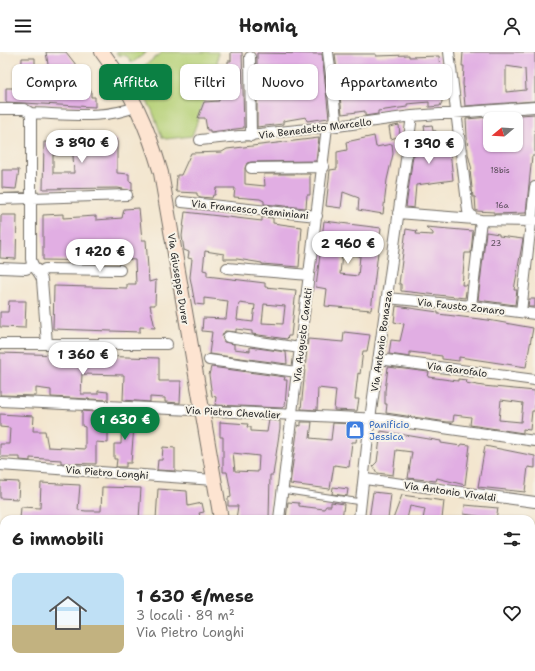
<!DOCTYPE html>
<html lang="it">
<meta charset="utf-8">
<style>
body{margin:0;font-family:"Shantell Sans",sans-serif;background:#f2f2f2;color:#222;height:100vh;display:flex;flex-direction:column;font-size:15px;white-space:nowrap}
*{box-sizing:border-box;margin:0}
p{font-size:13px;color:#767676}
.icon{flex:none;width:22px;height:22px;fill:none;stroke:currentColor;stroke-width:2;stroke-linecap:round;stroke-linejoin:round}
.map{position:relative;flex:1;overflow:hidden}
.details{position:absolute;left:0px;top:463px;width:535px;height:156px;display:flex;flex-direction:column;background:#fff;border-radius:12px 12px 0 0;box-shadow:0 1px 3px #0004}
.details>*{flex:none}
.guide{position:absolute;left:12px;top:12px;width:511px;height:36px;display:flex;gap:8px}
.needle{width:26px;rotate:252deg}
.buttons{position:absolute;left:483px;top:60px;display:grid;gap:8px}
.buttons a{display:grid;place-items:center;width:40px;height:40px;border-radius:8px;background:#fff;box-shadow:0 1px 3px #0004;font-size:20px}
.price{position:absolute;translate:-50% -34px;padding:0 9px;border-radius:14px;background:#fff;color:#222;font-size:13px;line-height:26px;filter:drop-shadow(0 1px 2px #0008)}
.price::after{content:'';position:absolute;left:50%;top:24px;width:12px;height:9px;margin-left:-6px;background:inherit;clip-path:polygon(0 0,100% 0,50% 100%)}
.price.on{background:#0b8043;color:#fff}
ul{padding:0;list-style:none}
li{display:flex;align-items:center;gap:12px;height:100px;padding:0 12px}
li span{display:grid;place-items:center;flex:none;width:112px;height:80px;border-radius:8px;color:#555}
li>.icon{margin-inline-start:auto}
span .icon{width:48px;height:48px;fill:#fffc;stroke-width:1}
li b{font-size:17px}
h2{display:flex;justify-content:space-between;align-items:center;height:48px;padding:0 12px;font-size:17px}
.pill{padding:0 14px;border-radius:8px;background:#fff;box-shadow:0 1px 3px #0004;font-size:14px;line-height:36px}
.pill.on{background:#0b8043;color:#fff}
header{display:flex;justify-content:space-between;align-items:center;height:52px;padding:0 12px;background:#fff;font-size:18px;font-weight:700}
.map>svg:first-child{display:block}
</style>
<header><svg class="icon" aria-label="menu" viewBox="0 0 24 24"><path d="M4 6h16M4 12h16M4 18h16"/></svg>Homiq<svg class="icon" aria-label="person" viewBox="0 0 24 24"><circle cx="12" cy="8" r="4"/><path d="M4 21q1-7 8-7t8 7"/></svg></header>
<div class="map">
<svg width="535" height="619" viewBox="0 0 535 619">
<rect width="100%" height="100%" fill="#f7f3e8"/>
<filter id="ink" filterUnits="userSpaceOnUse"><feTurbulence type="fractalNoise" baseFrequency=".025" numOctaves="2"/><feDisplacementMap in="SourceGraphic" scale="8" xChannelSelector="R" yChannelSelector="G"/><feConvolveMatrix kernelMatrix="1 2 1 2 8 2 1 2 1" color-interpolation-filters="sRGB"/></filter>
<filter id="wash" filterUnits="userSpaceOnUse"><feTurbulence type="fractalNoise" baseFrequency=".012" numOctaves="4" result="noise"/><feDisplacementMap in="SourceGraphic" scale="16" xChannelSelector="R" yChannelSelector="G"/><feGaussianBlur stdDeviation="0.9" result="paint"/><feColorMatrix in="noise" values="0 0 0 0 0 0 0 0 0 0 0 0 0 0 0 0 0 1.4 0 .05"/><feComposite in="paint" operator="in"/></filter>
<g filter="url(#wash)">
<rect width="100%" height="100%" fill="#f3e6cf"/>
<path fill="#b5d076" stroke="#707e50" d="M116,0H147L132,11L127,4L118,3Z
M163,0H218L217,15L192,84L166,87L162,85L152,58L140,37L142,25L137,19Z"/>
<g id="blocks">
<path fill="#e1aee3" fill-rule="evenodd" d="M46,0H66L80,18L53,37L91,38V45H95V55L6,50V36H21L22,6H35V36L52,37Z
M231,0H242L244,76L210,80V78H207L205,66H198L204,50L219,49V30H223V13H228V9H231Z
M463,0H535V49L465,54L463,32L464,14H462ZM506,14L525,17L526,38L506,40Z
M257,1L322,2L329,66L307,69L306,65L283,69V72L257,75V33L295,28L296,36L312,32L310,17L257,18Z
M335,2H376V4L409,3V5L439,4L442,50L440,54L429,55V50L407,52V55L378,59V62L365,64V59L342,62ZM419,25L421,41L396,44L402,27Z
M535,62V104H532L526,161L494,162V160L476,159L475,145H473L470,118H472L468,102L466,67L490,65V93H516V67H506V64Z
M399,73L400,84L391,87L389,75Z
M432,73L433,79H436L439,99L450,98L453,128L416,133L414,156L406,155L413,103H417L416,95L424,94L422,80H425L424,74Z
M71,79H84L85,86L117,88V121L129,122V129L132,130V139L118,136L43,137L44,90H54V85H71ZM53,103H73L74,121H53Z
M374,84L376,95L392,92L393,102L387,128L383,162L358,158L359,146L343,140L341,156L326,154L330,118L337,117V100L347,98L346,90Z
M319,86L316,109L251,110L247,111L245,116V132L265,134L264,122H310V143H307L306,156L264,152V149L260,147L234,145L235,136H216L215,143H213L212,146L200,145L197,143V141L177,140L176,138L177,123H181L191,101L222,100L227,97Z
M2,118H19L16,137L2,136Z
M139,156L142,188H146L149,230L156,228L155,253H150L155,276L140,275V280L53,277L54,234L127,236V232H136L135,208L103,205V209L43,208V163L63,162V166L96,164V168L122,166L124,157Z
M185,160L262,169V165L273,166V171L302,175L299,215L262,212V211L237,207H224V202L205,199L203,218L207,219V224L265,231V235L296,238L291,284H288L287,287L252,282V279L236,277V280L225,279L222,284L224,290L234,292V297L250,299V295L286,300L287,312L209,302L212,280L202,279L203,266L226,267L228,249L204,246V253L195,252L190,225L192,207L188,206L189,200L184,198L182,184ZM239,251L255,253L253,270L237,268ZM264,252L285,254L283,272L262,271Z
M1,163H17L16,207L0,206Z
M324,169L381,176L371,258L325,254L327,237L316,235ZM342,202L360,204L358,224L340,222Z
M426,175L473,179L471,201H465L462,233H467L465,246L401,239V232H399L406,177L417,179L416,182L433,183V181Z
M486,180L499,182V184L523,187L514,238H517L515,253L478,248Z
M529,247H535V255H528Z
M9,249H26L25,276L0,275V260H8Z
M396,254L438,260V262L488,268L533,276L526,315L459,305V309L442,307V304L410,300V305L389,302L391,288L400,289L404,272L394,270Z
M344,280L370,283L367,299H363L360,322L358,321L355,347H359L357,359L334,358L336,338L318,336L317,358L301,357L308,287L343,290Z
M0,301L159,306V329H181L180,351L165,350V346L150,345V350L123,348L124,323L82,322L81,342H98V339L108,340V348L51,345V338L36,336V344L0,343Z
M211,315L285,325L284,328H287L285,354L282,356L215,353L216,345L212,344L209,323Z
M388,315L429,320L428,325L458,329V327L467,328L466,331L483,334L535,339V359H532L530,378L523,377V381L470,373L471,365L454,363L453,370H447L386,361L387,352H385V339ZM501,348L523,351L521,370L499,368Z
M82,359L108,361V391L96,390V412L61,411V408L30,406V409L20,408V405H0V392H9L10,376L0,375V362L34,364L33,379H45L48,395L85,397V375L82,374Z
M122,361L135,362L131,411H126V415H116L117,407H114V392H121Z
M269,368L280,369V376L273,423H270L269,467H236L238,454H228V446L231,445L230,435L227,420H223V385H220V370L248,372L247,375H251V379L267,380ZM233,401L259,404L258,420L235,419Z
M301,370H312L310,386L331,388L333,371L356,372V374H358L356,390H352L349,415L334,413L330,437L290,432L298,373L301,374Z
M381,379L441,389V391L461,394V392L470,393L465,433L437,426L436,429L408,426L412,400L396,398L393,423L377,421L373,414L377,410Z
M485,394L535,404V416L528,415L525,440L478,435Z
M163,395L175,396V419L157,418L158,408H162Z
M0,429L19,430L18,447L0,446Z
M41,431L80,433L78,458L86,459H101L102,435L141,436L139,467H20L21,455L40,456Z
M333,435L348,437L347,444L332,442Z
M158,437L187,439L188,454L202,451L204,460L199,461L201,467H156Z
M373,440L391,442L388,467H369Z
M402,443L444,449L442,467H423L425,457L410,454L407,467H393Z
M288,450L299,451V454L324,457L326,454H331V450L344,452L342,467H286Z
M465,453L498,456L496,467L464,462Z"/>
</g>
</g>
<g filter="url(#ink)">
<use href="#blocks" fill-opacity="0" stroke="#716c64" stroke-width="1"/>
<g fill="none" stroke-linecap="round" stroke-linejoin="round">
<defs>
<path id="lane" d="M282,438L361,450
M531,499H535"/>
<path id="street" d="M328,0L337,74
M449,0L468,159L474,167L481,168L535,169
M250,5L251,84
M0,57H24L31,61C65,62 106,68 137,54
M31,61V207C32,216 40,219 42,228L47,292
M200,88L337,74L412,64L535,55
M251,116L324,115
M0,147L127,143
M182,150L317,164
M398,161L474,167
M0,216L26,217L33,214
M227,216L309,223
M40,220L45,217L120,218
M387,246L471,254L535,262
M471,254L481,168
M521,260L535,135
M228,285L300,296
M0,292H167
M379,307L535,328
M209,308L297,320
M0,349L380,367L535,389
M0,413L214,428
M365,427L535,450
M279,467L327,75
M359,467L370,367L412,64
M0,488H4
M531,550L535,551
M531,602H535
M0,606L4,607
M80,615L117,619
M167,619V615
M260,619L261,615
M337,619L338,615
M420,619V615"/>
<path id="secondary" d="M102,0C132,40 147,73 161,121L221,467
M243,619V615"/>
</defs>
<use href="#lane" stroke="#716c64" stroke-width="7"/>
<use href="#street" stroke="#716c64" stroke-width="12"/>
<use href="#secondary" stroke="#716c64" stroke-width="16"/>
<use href="#lane" stroke="#fff" stroke-width="5"/>
<use href="#street" stroke="#fff" stroke-width="10"/>
<use href="#secondary" stroke="#fde4d1" stroke-width="14"/>
</g>
</g>
<defs>
<symbol id="shop-square" viewBox="-11 -11 22 22"><rect x="-9" y="-9" width="18" height="18" rx="4" fill="#3f7fe0" stroke="#f7f3e8"/><path d="M-5-2.5h2.3a2.7 3.5 0 0 1 5.4 0H5L5.5 6h-11ZM-1.5-2.5h3a1.5 2.3 0 0 0-3 0Z" fill="#fff"/></symbol>
</defs>
<g fill-rule="evenodd">
<use href="#shop-square" x="344" y="367" width="22" height="22"/>
</g>
<g text-anchor="middle" stroke-width="4" stroke-linejoin="round" paint-order="stroke">
<g font-size="8" fill="#584c59">
<text x="500" y="121">18bis</text>
<text x="502" y="156">16a</text>
<text x="496" y="194">23</text>
</g>
<g font-size="10" fill="#2b2b2b" stroke="#f7f3e8">
<text transform="translate(315 76) rotate(-7)" y="4">Via Benedetto Marcello</text>
<text transform="translate(250 157) rotate(6)" y="4">Via Francesco Geminiani</text>
<text transform="translate(179 227) rotate(81)" y="4">Via Giuseppe Durer</text>
<text transform="translate(461 254) rotate(6)" y="4">Via Fausto Zonaro</text>
<text transform="translate(302 283) rotate(-83)" y="4">Via Augusto Caratti</text>
<text transform="translate(381 289) rotate(-82)" y="4">Via Antonio Bonazza</text>
<text transform="translate(457 317) rotate(8)" y="4">Via Garofalo</text>
<text transform="translate(233 360) rotate(3)" y="4">Via Pietro Chevalier</text>
<text transform="translate(107 420) rotate(4)" y="4">Via Pietro Longhi</text>
<text transform="translate(450 439) rotate(8)" y="4">Via Antonio Vivaldi</text>
</g>
<g font-size="10" fill="#366cbe" stroke="#f7f3e8" text-anchor="start">
<text x="369" y="376">Panificio<tspan x="369" dy="12">Jessica</tspan></text>
</g>
</g>
</svg>
<div class="buttons">
<a><svg class="needle" viewBox="-14 -14 28 28"><path d="M0-13l5 13h-10z" fill="#e53935"/><path d="M0 13l5-13h-10z" fill="#767676"/></svg></a>
</div>
<b class="price" style="left:82px;top:112px">3 890 €</b>
<b class="price" style="left:429px;top:113px">1 390 €</b>
<b class="price" style="left:348px;top:213px">2 960 €</b>
<b class="price" style="left:100px;top:221px">1 420 €</b>
<b class="price" style="left:83px;top:324px">1 360 €</b>
<b class="price on" style="left:125px;top:389px">1 630 €</b>
<div class="guide">
<a class="pill">Compra</a>
<a class="pill on">Affitta</a>
<a class="pill">Filtri</a>
<a class="pill">Nuovo</a>
<a class="pill">Appartamento</a>
</div>
<section class="details">
<h2>6 immobili<svg class="icon" aria-label="filters" viewBox="0 0 24 24"><path d="M4 7h16M4 17h16"/><circle cx="9" cy="7" r="2"/><circle cx="15" cy="17" r="2"/></svg></h2>
<ul>
<li><span style="background:linear-gradient(#bfe0f5 65%,#c2b280 0)"><svg class="icon" aria-label="home" viewBox="0 0 24 24"><path d="M3 11l9-7 9 7M6 9v11h12V9"/></svg></span><div><b>1 630 €/mese</b><p>3 locali · 89 m²</p><p>Via Pietro Longhi</p></div><svg class="icon" aria-label="heart" viewBox="0 0 24 24"><path d="M12 20l-8-8c-3-5 5-10 8-4 3-6 11-1 8 4z"/></svg></li>
</ul>
</section>
</div>
